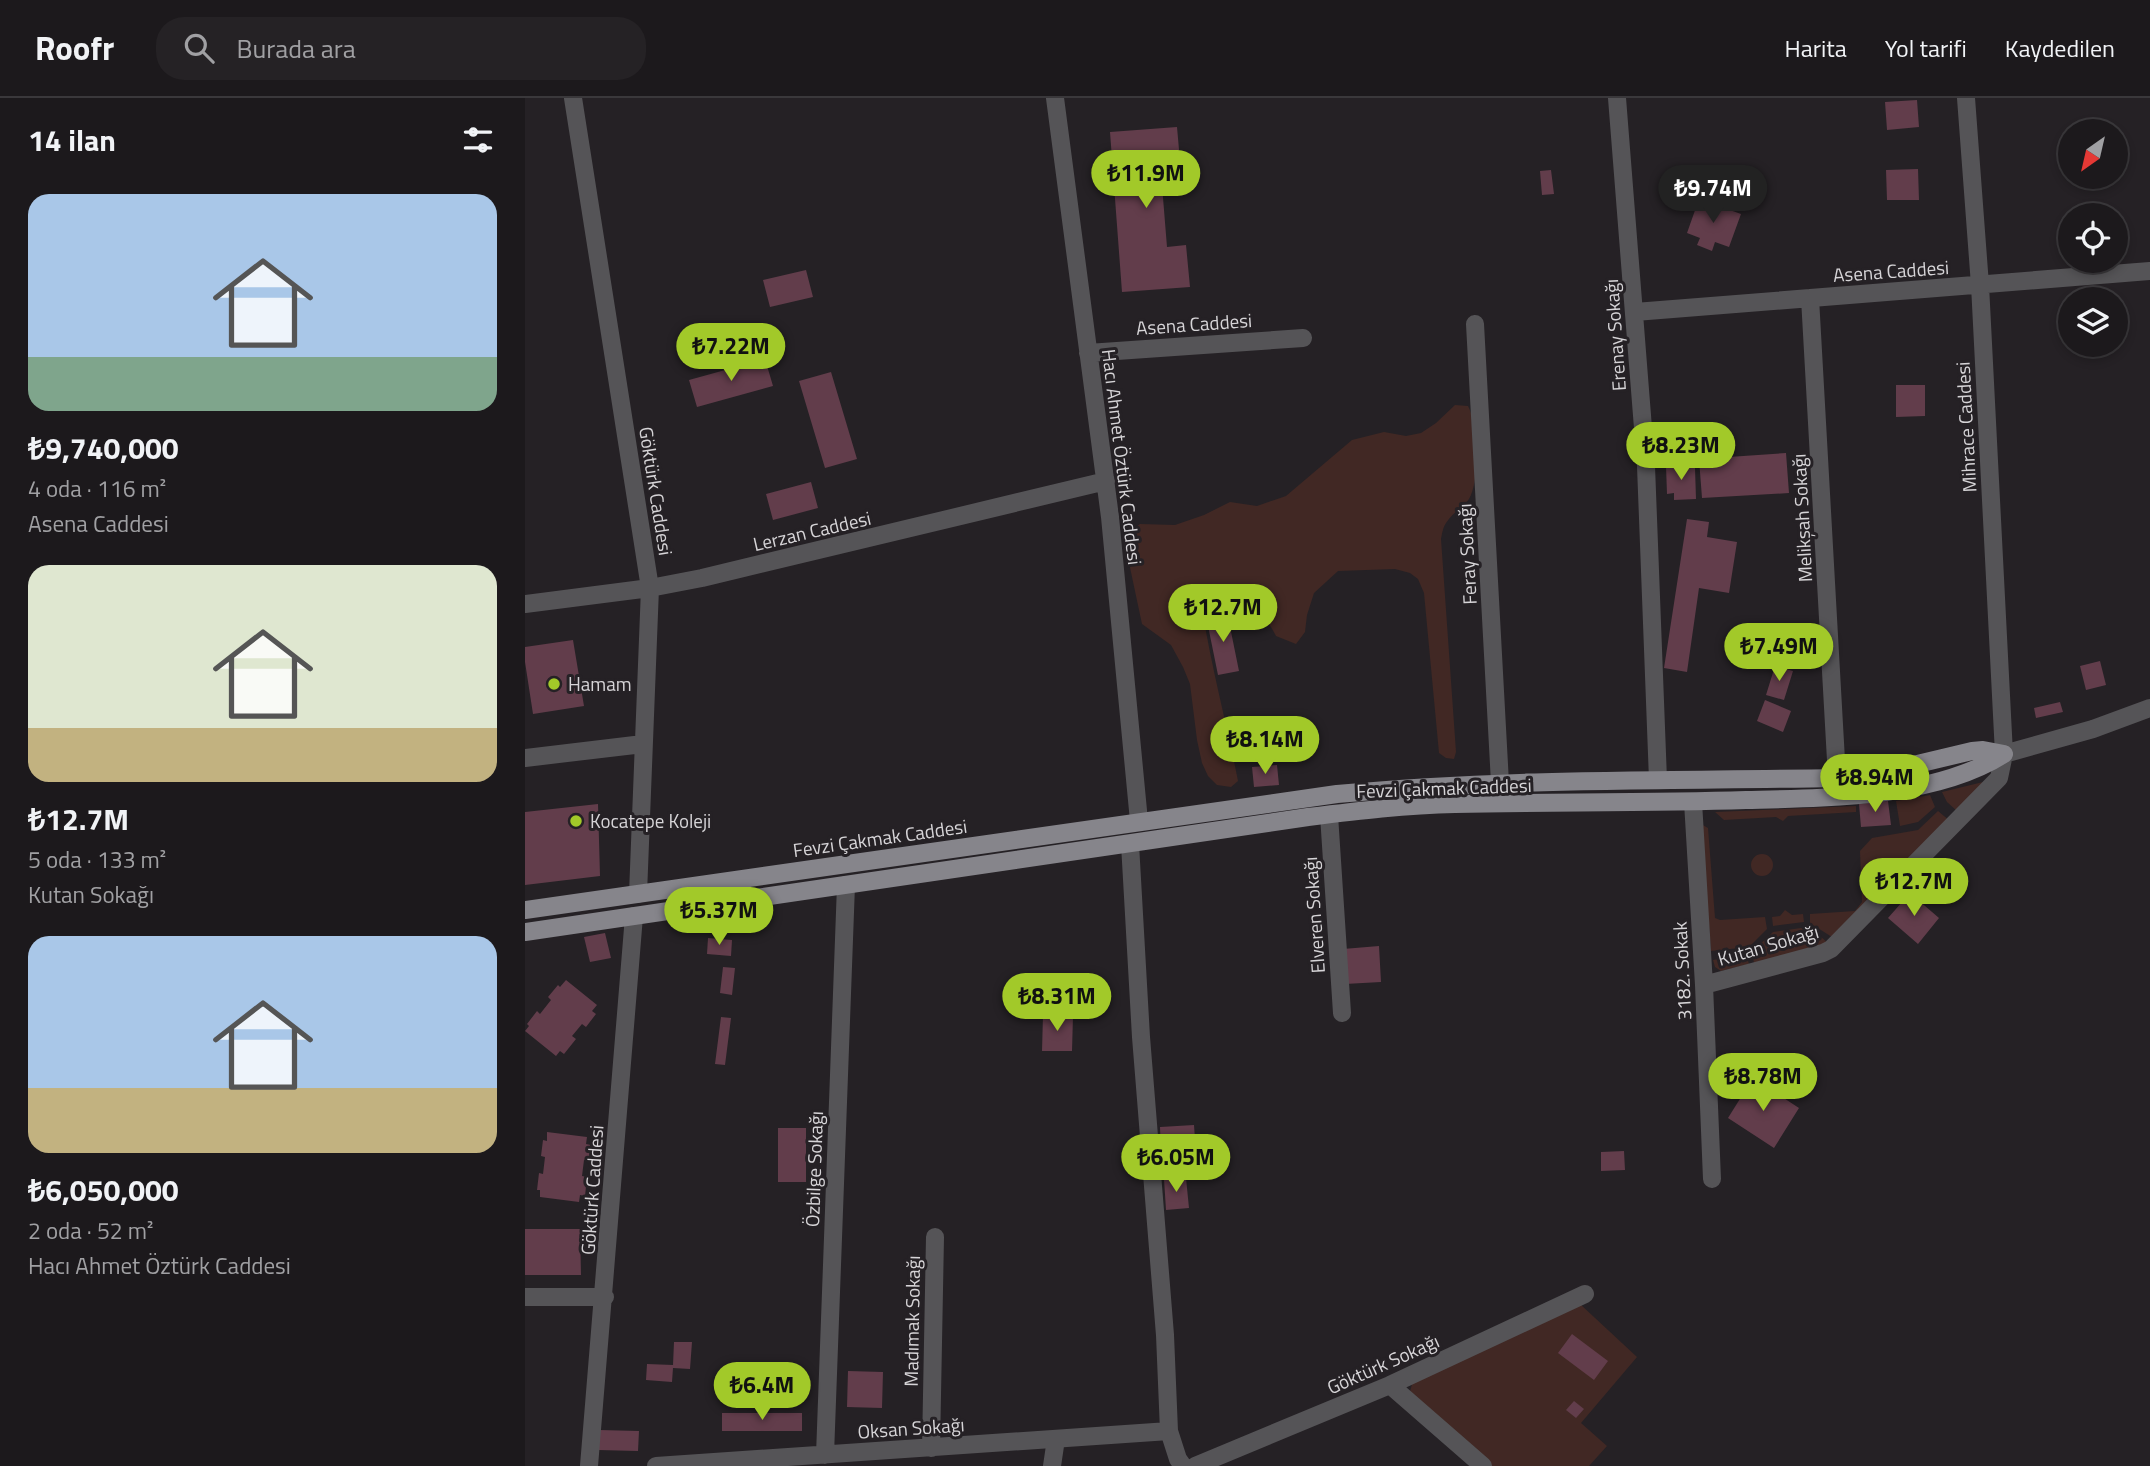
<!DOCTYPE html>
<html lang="tr">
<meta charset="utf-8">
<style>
body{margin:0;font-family:"Titillium Web",sans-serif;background:#252225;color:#f1f3f6;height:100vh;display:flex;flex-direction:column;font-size:26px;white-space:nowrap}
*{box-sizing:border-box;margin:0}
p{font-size:23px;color:#a0a0a3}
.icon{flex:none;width:38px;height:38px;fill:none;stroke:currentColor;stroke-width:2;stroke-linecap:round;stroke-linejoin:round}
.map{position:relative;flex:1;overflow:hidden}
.sheet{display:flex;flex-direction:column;background:#1c191c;width:525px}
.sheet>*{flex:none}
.needle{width:46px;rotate:214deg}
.buttons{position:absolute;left:1533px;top:21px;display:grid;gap:14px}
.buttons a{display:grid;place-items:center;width:70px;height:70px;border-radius:50%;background:#1c191c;box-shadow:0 4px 10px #0003,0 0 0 2px #3a383b;font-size:35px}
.price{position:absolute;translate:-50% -60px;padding:0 16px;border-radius:24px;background:#a2c929;color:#111;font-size:23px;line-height:46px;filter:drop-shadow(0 2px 4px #0008)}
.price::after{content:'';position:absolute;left:50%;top:42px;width:21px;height:16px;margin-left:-10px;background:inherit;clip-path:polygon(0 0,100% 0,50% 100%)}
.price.on{background:#222;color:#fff}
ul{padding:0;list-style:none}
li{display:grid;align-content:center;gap:14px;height:371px;padding:0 28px}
li span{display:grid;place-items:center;height:217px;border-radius:21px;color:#555}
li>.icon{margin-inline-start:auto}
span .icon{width:126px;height:126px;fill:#fffc;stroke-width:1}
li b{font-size:30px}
h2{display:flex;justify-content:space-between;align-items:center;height:84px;padding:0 28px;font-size:30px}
header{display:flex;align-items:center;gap:42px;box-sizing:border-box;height:98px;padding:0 35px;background:#1c191c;border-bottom:2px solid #3a383b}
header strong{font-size:33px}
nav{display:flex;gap:38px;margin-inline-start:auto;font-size:24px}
.search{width:490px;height:63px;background:#252225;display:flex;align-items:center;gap:18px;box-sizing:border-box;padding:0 24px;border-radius:28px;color:#a0a0a3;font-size:26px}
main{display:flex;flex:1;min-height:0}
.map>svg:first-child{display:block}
</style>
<header>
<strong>Roofr</strong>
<div class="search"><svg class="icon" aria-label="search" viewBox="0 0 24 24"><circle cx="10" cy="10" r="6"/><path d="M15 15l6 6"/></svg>Burada ara</div>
<nav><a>Harita</a><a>Yol tarifi</a><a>Kaydedilen</a></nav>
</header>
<main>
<section class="sheet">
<h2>14 ilan<svg class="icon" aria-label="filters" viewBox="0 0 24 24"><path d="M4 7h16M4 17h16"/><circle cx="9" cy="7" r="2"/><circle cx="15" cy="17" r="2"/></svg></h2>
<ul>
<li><span style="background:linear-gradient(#a9c7e8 75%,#7fa58c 0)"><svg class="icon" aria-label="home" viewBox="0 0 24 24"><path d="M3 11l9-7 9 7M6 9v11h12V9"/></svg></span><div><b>₺9,740,000</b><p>4 oda · 116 m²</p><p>Asena Caddesi</p></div></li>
<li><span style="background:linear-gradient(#dfe7d0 75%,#c2b280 0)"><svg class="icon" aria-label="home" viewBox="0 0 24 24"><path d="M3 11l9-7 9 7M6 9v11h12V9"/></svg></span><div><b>₺12.7M</b><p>5 oda · 133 m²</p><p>Kutan Sokağı</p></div></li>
<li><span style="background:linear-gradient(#a9c7e8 70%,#c2b280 0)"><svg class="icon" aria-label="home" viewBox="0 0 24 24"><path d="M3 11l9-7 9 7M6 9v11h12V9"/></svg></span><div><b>₺6,050,000</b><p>2 oda · 52 m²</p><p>Hacı Ahmet Öztürk Caddesi</p></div></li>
</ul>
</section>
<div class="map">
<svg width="1625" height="1368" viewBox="0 0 1625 1368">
<rect width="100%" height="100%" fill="#252125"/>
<path fill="#412824" d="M930,307L943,308C953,326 955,383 944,401C938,410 927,415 921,425C918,429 917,436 916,441L931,654L929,661L921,660L914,655L899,495L893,481L885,475L870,471L813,473L789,495L782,517L780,534L771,546L751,538C734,503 711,505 678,516C687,572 702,627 713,683L706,689L692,687L683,678L677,665L672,642L665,586L658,569L646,547L617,526L600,446L606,432L615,426L650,427L679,417L705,404L732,408L761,398L827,342L859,334L881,338L896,335L911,325Z
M1458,684L1433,714L1422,704L1417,694Z
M1405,697L1410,709L1393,724L1375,728L1371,703Z
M1331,708V714L1263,718L1258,723L1251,719L1199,722L1190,714Z
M1413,713L1425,723L1310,841L1285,825V816L1330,813L1337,804L1335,753L1347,740L1393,732Z
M1176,726L1183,730L1190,820L1195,822L1240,819L1242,831L1224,849L1186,853Z
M1226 767a11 11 0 1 1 22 0a11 11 0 1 1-22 0Z
M1260,812L1267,817L1278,816L1279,824L1248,828L1247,819L1255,818Z
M1276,830L1288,832L1303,845L1229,865L1227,854L1248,834Z
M1221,856L1224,866L1196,873L1190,869L1188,862Z
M1055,1206L1112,1259L1056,1325L1082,1348L1064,1368H967L884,1297L889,1279Z"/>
<path fill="#623d4b" d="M1392,2L1394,29L1362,32L1360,4Z
M652,29L656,74L636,75L642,149L661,147L665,189L597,194L585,34Z
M1393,71L1394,102H1362L1361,72Z
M1026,72L1029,96L1017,97L1015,73Z
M1174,101L1216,116L1204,149L1190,144L1187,153L1172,147L1175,140L1162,135Z
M281,172L288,199L245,209L238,182Z
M240,261L248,288L172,309L164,282Z
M306,274L332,361L300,370L274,283Z
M1371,287H1400V318L1371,319Z
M1261,355L1264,395L1177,400L1174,361Z
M1157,367V370H1170L1171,401L1149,402V395L1142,396L1141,368Z
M286,384L293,410L248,422L241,396Z
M1162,421L1184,424L1182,439L1212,444L1204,495L1174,490L1162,574L1139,570Z
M702,514L714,573L693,577L681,518Z
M1272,536L1290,539L1287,559L1270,556Z
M48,542L59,608L8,616L0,564V549Z
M1575,563L1581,587L1561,592L1555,568Z
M1250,568L1268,573L1259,602L1241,597Z
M1240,602L1266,613L1258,634L1232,623Z
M1535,604L1538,614L1511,620L1509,610Z
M752,667L754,687L729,689L727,669Z
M1363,703L1366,727L1336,729L1334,706Z
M73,706L75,778L0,787V714Z
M1385,795L1414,820L1393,846L1363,820Z
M80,835L86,860L65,864L59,839Z
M183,840L207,842L206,858L182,856Z
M854,848L856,884L820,886L818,851Z
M198,869L210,870L207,897L195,895Z
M41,882L72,907L67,913L71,916L61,929L57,926L47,938L51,941L39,956L35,953L31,958L0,933L4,928L2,926L12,913L15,916L26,902L23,899L33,887L35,889Z
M518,917L548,918L547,953H517Z
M196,919L206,920L200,967L190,966Z
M1228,980L1274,1010L1249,1050L1203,1020Z
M669,1027L671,1055L636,1057L635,1029Z
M253,1030H281V1084H253Z
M22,1034L62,1039L61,1046L66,1047L64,1063L59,1062L57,1078L62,1079L60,1098L55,1097L54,1104L15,1099V1092H12L14,1075L18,1076L20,1059L16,1058L18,1042L22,1043Z
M1099,1053L1100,1072L1076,1073V1054Z
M661,1080L664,1110L641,1112L639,1081Z
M0,1131H55L56,1177H0Z
M1047,1236L1083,1263L1069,1282L1033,1255Z
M149,1244H167L165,1271L148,1270L147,1284L121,1282L122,1266L148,1267Z
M323,1273L358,1274L357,1310L322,1309Z
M1049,1303L1059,1311L1051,1320L1041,1312Z
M197,1315H277V1333H197Z
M74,1332L114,1333L113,1353L73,1352Z"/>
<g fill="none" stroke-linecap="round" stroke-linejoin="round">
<path stroke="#555457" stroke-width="18" d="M48,0L125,490L113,796
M530,0L585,419L614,723
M1092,0L1121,368L1133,682
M1285,200L1312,680
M1110,214L1625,173
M950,226L975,685
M563,255L778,240
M0,506L125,490L177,480L581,383
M1479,656L1568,631L1625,610
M0,660L118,646
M1168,704L1179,887L1187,1081
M804,717L817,915
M605,746L616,939L640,1237L644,1333L653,1361L658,1368
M1179,887L1298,855L1306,851L1474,680L1479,656L1455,187L1441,0
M0,1199H80
M865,1287L958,1368
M406,1350L410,1139
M300,1357L321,787
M64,1368L109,818
M131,1368L644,1333
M527,1368L531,1341
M670,1368L865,1287L1060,1196"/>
<path stroke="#86858b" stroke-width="18" d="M0,812L812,696C978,680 1145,683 1312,680L1363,673L1447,653L1458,652L1479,656
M0,834L783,719C832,713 881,707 930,706C1027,704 1124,705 1221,702C1301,700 1410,700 1479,656"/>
</g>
<g fill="#a2c929" stroke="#252125" stroke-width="2.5">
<circle cx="29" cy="586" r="7"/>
<circle cx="51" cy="723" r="7"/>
</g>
<g text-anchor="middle" stroke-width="6" stroke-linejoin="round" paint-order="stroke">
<g font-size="19" fill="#d6d4d7" stroke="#252125">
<text transform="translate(1366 173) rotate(-4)" y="7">Asena Caddesi</text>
<text transform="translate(669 226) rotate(-4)" y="7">Asena Caddesi</text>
<text transform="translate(1090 237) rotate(-94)" y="7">Erenay Sokağı</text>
<text transform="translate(1441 329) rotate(-93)" y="7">Mihrace Caddesi</text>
<text transform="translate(597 359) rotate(83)" y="7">Hacı Ahmet Öztürk Caddesi</text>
<text transform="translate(131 393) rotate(81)" y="7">Göktürk Caddesi</text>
<text transform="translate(1277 420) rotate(-93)" y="7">Melikşah Sokağı</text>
<text transform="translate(287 433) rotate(-13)" y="7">Lerzan Caddesi</text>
<text transform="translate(942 456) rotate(-93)" y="7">Feray Sokağı</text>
<text transform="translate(919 690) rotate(-2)" y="7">Fevzi Çakmak Caddesi</text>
<text transform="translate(355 740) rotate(-8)" y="7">Fevzi Çakmak Caddesi</text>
<text transform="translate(789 817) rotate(-94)" y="7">Elveren Sokağı</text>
<text transform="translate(1243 847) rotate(-16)" y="7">Kutan Sokağı</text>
<text transform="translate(1157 873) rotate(-93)" y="7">3182. Sokak</text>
<text transform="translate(289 1071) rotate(-88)" y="7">Özbilge Sokağı</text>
<text transform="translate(67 1092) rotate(-86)" y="7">Göktürk Caddesi</text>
<text transform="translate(387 1223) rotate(-89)" y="7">Madımak Sokağı</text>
<text transform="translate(858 1266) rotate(-24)" y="7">Göktürk Sokağı</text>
<text transform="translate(386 1330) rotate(-4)" y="7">Oksan Sokağı</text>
</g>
<g font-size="19" fill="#d6d4d7" stroke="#252125" text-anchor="start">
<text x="43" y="593">Hamam</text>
<text x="65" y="730">Kocatepe Koleji</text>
</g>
</g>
</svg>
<div class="buttons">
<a><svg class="needle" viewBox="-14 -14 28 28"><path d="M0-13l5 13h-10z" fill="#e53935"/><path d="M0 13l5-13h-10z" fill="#a0a0a3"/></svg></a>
<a><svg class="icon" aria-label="locate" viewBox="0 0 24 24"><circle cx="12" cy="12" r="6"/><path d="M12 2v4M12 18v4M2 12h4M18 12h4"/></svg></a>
<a><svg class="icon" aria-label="layers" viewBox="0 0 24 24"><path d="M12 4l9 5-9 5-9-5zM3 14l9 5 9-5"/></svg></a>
</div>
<b class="price" style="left:621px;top:112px">₺11.9M</b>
<b class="price on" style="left:1188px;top:127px">₺9.74M</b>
<b class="price" style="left:206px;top:285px">₺7.22M</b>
<b class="price" style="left:1156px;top:384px">₺8.23M</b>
<b class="price" style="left:698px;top:546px">₺12.7M</b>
<b class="price" style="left:1254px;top:585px">₺7.49M</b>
<b class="price" style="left:740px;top:678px">₺8.14M</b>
<b class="price" style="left:1350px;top:716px">₺8.94M</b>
<b class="price" style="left:1389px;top:820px">₺12.7M</b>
<b class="price" style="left:194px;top:849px">₺5.37M</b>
<b class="price" style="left:532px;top:935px">₺8.31M</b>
<b class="price" style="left:1238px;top:1015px">₺8.78M</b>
<b class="price" style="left:651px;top:1096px">₺6.05M</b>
<b class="price" style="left:237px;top:1324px">₺6.4M</b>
</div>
</main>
